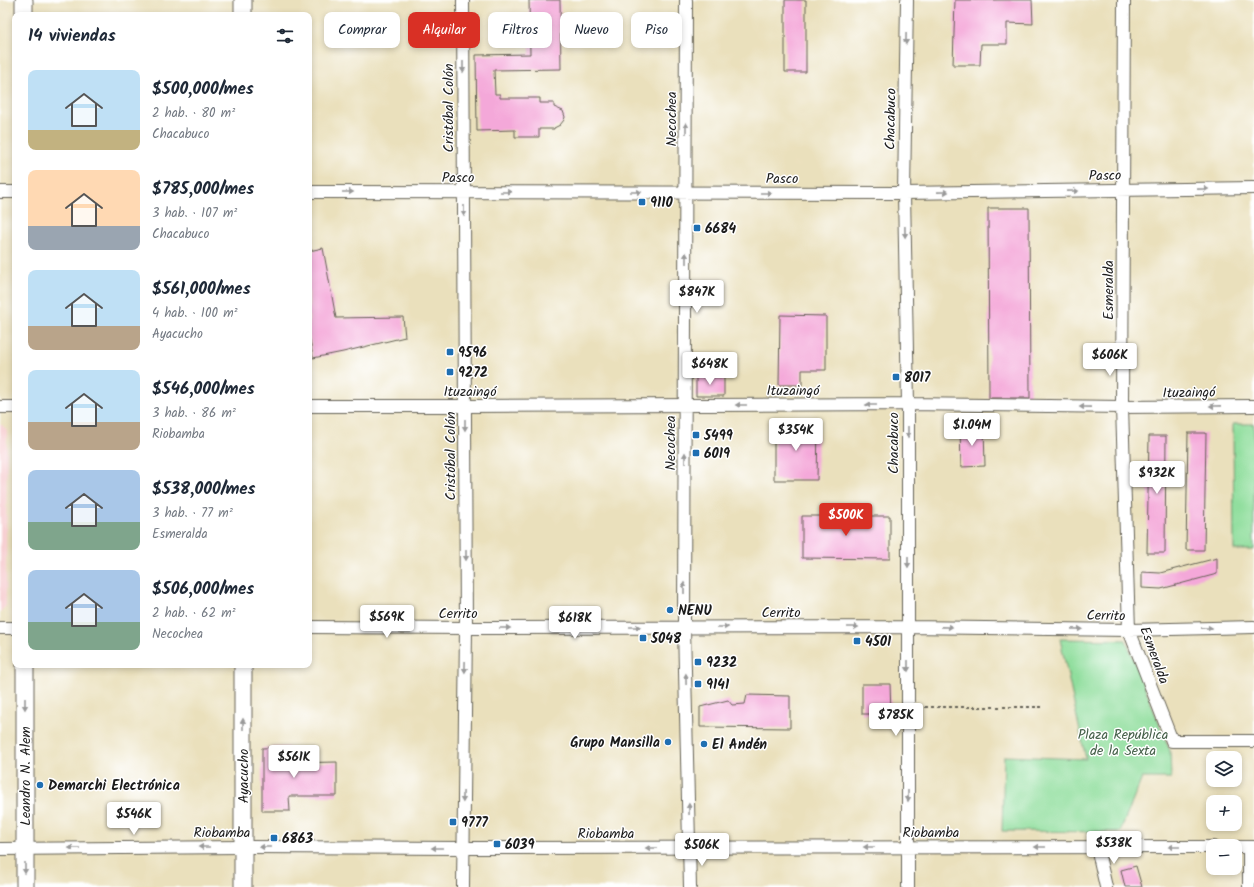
<!DOCTYPE html>
<html lang="es">
<meta charset="utf-8">
<style>
body{margin:0;font-family:Kalam,sans-serif;background:#f6f6f7;color:#1f2937;height:100vh;display:flex;flex-direction:column;font-size:15px;white-space:nowrap}
*{box-sizing:border-box;margin:0}
p{font-size:13px;color:#747a83}
.icon{flex:none;width:22px;height:22px;fill:none;stroke:currentColor;stroke-width:2;stroke-linecap:round;stroke-linejoin:round}
.map{position:relative;flex:1;overflow:hidden}
.drawer{position:absolute;left:12px;top:12px;width:300px;height:656px;display:flex;flex-direction:column;background:#fff;border-radius:8px;box-shadow:0 2px 6px #0003}
.drawer>*{flex:none}
.hud{position:absolute;left:324px;top:12px;width:380px;height:36px;display:flex;gap:8px}
.fabs{position:absolute;left:1206px;top:751px;display:grid;gap:8px}
.fabs a{display:grid;place-items:center;width:36px;height:36px;border-radius:8px;background:#fff;box-shadow:0 2px 6px #0003;font-size:20px}
.price{position:absolute;translate:-50% -34px;padding:0 9px;border-radius:4px;background:#fff;color:#222;font-size:13px;line-height:26px;filter:drop-shadow(0 1px 2px #0008)}
.price::after{content:'';position:absolute;left:50%;top:24px;width:12px;height:9px;margin-left:-6px;background:inherit;clip-path:polygon(0 0,100% 0,50% 100%)}
.price.current{background:#d93025;color:#fff}
ul{padding:0;list-style:none}
li{display:flex;align-items:center;gap:12px;height:100px;padding:0 16px}
li span{display:grid;place-items:center;flex:none;width:112px;height:80px;border-radius:8px;color:#555}
li>.icon{margin-inline-start:auto}
span .icon{width:48px;height:48px;fill:#fffc;stroke-width:1}
li b{font-size:17px}
h2{display:flex;justify-content:space-between;align-items:center;height:48px;padding:0 16px;font-size:17px}
.tag{padding:0 14px;border-radius:8px;background:#fff;box-shadow:0 2px 6px #0003;font-size:14px;line-height:36px}
.tag.current{background:#d93025;color:#fff}
.map>svg:first-child{display:block}
</style>
<div class="map">
<svg width="1254" height="887" viewBox="0 0 1254 887">
<rect width="100%" height="100%" fill="#fff"/>
<filter id="ink" filterUnits="userSpaceOnUse"><feTurbulence type="fractalNoise" baseFrequency=".025" numOctaves="2"/><feDisplacementMap in="SourceGraphic" scale="8" xChannelSelector="R" yChannelSelector="G"/><feConvolveMatrix kernelMatrix="1 2 1 2 8 2 1 2 1" color-interpolation-filters="sRGB"/></filter>
<filter id="wash" filterUnits="userSpaceOnUse"><feTurbulence type="fractalNoise" baseFrequency=".012" numOctaves="4" result="noise"/><feDisplacementMap in="SourceGraphic" scale="16" xChannelSelector="R" yChannelSelector="G"/><feGaussianBlur stdDeviation="0.9" result="paint"/><feColorMatrix in="noise" values="0 0 0 0 0 0 0 0 0 0 0 0 0 0 0 0 0 1.4 0 .05"/><feComposite in="paint" operator="in"/></filter>
<g filter="url(#wash)">
<rect width="100%" height="100%" fill="#eae0bc"/>
<path fill="#f7cfd2" d="M0,425H2L7,430L6,606L0,612Z"/>
<path fill="#90de9d" stroke="#567d5c" d="M1233,424H1254V550H1234Z
M1060,639L1126,640L1170,751L1171,778H1142L1120,832L1002,831L1004,756L1086,759Z"/>
<g id="blocks">
<path fill="#f4a8d9" d="M529,0H560L561,69L494,70L495,94H500V98H540V103H554V107L563,111L565,117L564,120L560,125L554,128V129H539V137H515V130L477,131L476,55L530,54Z
M785,0H806V72H785Z
M955,0H1032L1033,24L1007,23V44H981L980,65H953Z
M988,208H1029L1030,398H989Z
M323,248L336,318L403,317L405,337L343,352L313,358L309,336V251Z
M780,315L826,316V370H802V385H779Z
M696,377H724V396H696Z
M774,424H818L817,480H774Z
M984,427L985,466L961,467L960,428Z
M1188,433H1206L1204,550H1186Z
M1149,436H1166L1165,553H1147Z
M802,516H890V559L802,558Z
M1217,558V574L1161,589L1142,588V572L1160,573Z
M862,684H890L891,714H862Z
M747,695L790,696V728L700,727V707L728,700L732,705L745,704Z
M288,747V763L337,762V796H289L290,811H262V748Z
M1136,866L1142,887H1125L1121,870Z"/>
</g>
</g>
<g filter="url(#ink)">
<use href="#blocks" fill-opacity="0" stroke="#646154" stroke-width="1"/>
<g fill="none" stroke-linecap="round" stroke-linejoin="round">
<defs>
<path id="minor" d="M463,0L466,628L463,887
M686,0L684,627L690,887
M907,0L904,193L908,404V887
M1124,0L1122,407L1129,630L1172,741H1254
M0,192H15
M309,192L904,193L1254,188
M309,406H465L908,404L1122,407L1254,406
M0,407H15
M309,627L466,628L908,627L1129,630L1254,627
M0,628H15
M1097,847L1106,887
M1235,847H1254
M0,849L243,847L463,848L1213,847
M1249,887V847"/>
<path id="secondary" d="M24,15V0
M243,15V0
M25,665V887
M243,665V887"/>
</defs>
<use href="#minor" stroke="#646154" stroke-width="14"/>
<use href="#secondary" stroke="#646154" stroke-width="19"/>
<path stroke="#646154" stroke-width="2" stroke-dasharray="3 3" stroke-linecap="butt" d="M919,707H1044"/>
<use href="#minor" stroke="#fff" stroke-width="12"/>
<use href="#secondary" stroke="#fff" stroke-width="17"/>
</g>
<defs><path id="oneway-solid" d="M-6-.8H1V-3.2L6.5 0L1 3.2V.8H-6Z"/></defs>
<g fill="#999">
<use href="#oneway-solid" transform="translate(906 39) rotate(91)"/>
<use href="#oneway-solid" transform="translate(463 67) rotate(90)"/>
<use href="#oneway-solid" transform="translate(686 128) rotate(-90)"/>
<use href="#oneway-solid" transform="translate(1203 189) rotate(-1)"/>
<use href="#oneway-solid" transform="translate(1073 191) rotate(-1)"/>
<use href="#oneway-solid" transform="translate(348 192)"/>
<use href="#oneway-solid" transform="translate(506 192)"/>
<use href="#oneway-solid" transform="translate(636 192)"/>
<use href="#oneway-solid" transform="translate(943 192) rotate(-1)"/>
<use href="#oneway-solid" transform="translate(766 193)"/>
<use href="#oneway-solid" transform="translate(464 211) rotate(90)"/>
<use href="#oneway-solid" transform="translate(905 232) rotate(89)"/>
<use href="#oneway-solid" transform="translate(686 258) rotate(-90)"/>
<use href="#oneway-solid" transform="translate(741 405) rotate(180)"/>
<use href="#oneway-solid" transform="translate(871 405) rotate(180)"/>
<use href="#oneway-solid" transform="translate(1215 406) rotate(179)"/>
<use href="#oneway-solid" transform="translate(1085 407) rotate(-179)"/>
<use href="#oneway-solid" transform="translate(465 425) rotate(90)"/>
<use href="#oneway-solid" transform="translate(908 432) rotate(90)"/>
<use href="#oneway-solid" transform="translate(685 458) rotate(-90)"/>
<use href="#oneway-solid" transform="translate(466 555) rotate(90)"/>
<use href="#oneway-solid" transform="translate(908 562) rotate(90)"/>
<use href="#oneway-solid" transform="translate(684 588) rotate(-90)"/>
<use href="#oneway-solid" transform="translate(635 627)"/>
<use href="#oneway-solid" transform="translate(723 627)"/>
<use href="#oneway-solid" transform="translate(853 627)"/>
<use href="#oneway-solid" transform="translate(947 627) rotate(1)"/>
<use href="#oneway-solid" transform="translate(505 628)"/>
<use href="#oneway-solid" transform="translate(1207 628) rotate(-1)"/>
<use href="#oneway-solid" transform="translate(1077 629) rotate(1)"/>
<use href="#oneway-solid" transform="translate(908 666) rotate(90)"/>
<use href="#oneway-solid" transform="translate(465 667) rotate(91)"/>
<use href="#oneway-solid" transform="translate(686 679) rotate(-91)"/>
<use href="#oneway-solid" transform="translate(25 704) rotate(90)"/>
<use href="#oneway-solid" transform="translate(243 724) rotate(-90)"/>
<use href="#oneway-solid" transform="translate(908 796) rotate(90)"/>
<use href="#oneway-solid" transform="translate(463 797) rotate(91)"/>
<use href="#oneway-solid" transform="translate(689 809) rotate(-91)"/>
<use href="#oneway-solid" transform="translate(204 847) rotate(180)"/>
<use href="#oneway-solid" transform="translate(265 847) rotate(-180)"/>
<use href="#oneway-solid" transform="translate(869 847) rotate(180)"/>
<use href="#oneway-solid" transform="translate(1040 847) rotate(-180)"/>
<use href="#oneway-solid" transform="translate(1174 847) rotate(-180)"/>
<use href="#oneway-solid" transform="translate(74 848) rotate(180)"/>
<use href="#oneway-solid" transform="translate(437 848) rotate(-180)"/>
<use href="#oneway-solid" transform="translate(651 848) rotate(180)"/>
<use href="#oneway-solid" transform="translate(25 868) rotate(90)"/>
</g>
</g>
<g fill="#1f6fb2" stroke="#fff" stroke-width="1.5">
<rect x="638" y="198" width="8" height="8" rx="2"/>
<rect x="693" y="224" width="8" height="8" rx="2"/>
<rect x="446" y="348" width="8" height="8" rx="2"/>
<rect x="446" y="368" width="8" height="8" rx="2"/>
<rect x="892" y="373" width="8" height="8" rx="2"/>
<rect x="692" y="431" width="8" height="8" rx="2"/>
<rect x="692" y="449" width="8" height="8" rx="2"/>
<circle cx="670" cy="610" r="4"/>
<rect x="639" y="634" width="8" height="8" rx="2"/>
<rect x="853" y="637" width="8" height="8" rx="2"/>
<rect x="694" y="658" width="8" height="8" rx="2"/>
<rect x="694" y="680" width="8" height="8" rx="2"/>
<circle cx="668" cy="742" r="4"/>
<circle cx="704" cy="744" r="4"/>
<circle cx="40" cy="785" r="4"/>
<rect x="449" y="818" width="8" height="8" rx="2"/>
<rect x="270" y="834" width="8" height="8" rx="2"/>
<rect x="493" y="840" width="8" height="8" rx="2"/>
</g>
<g text-anchor="middle" stroke-width="3" stroke-linejoin="round" paint-order="stroke">
<g font-size="14" fill="#1c1c1c" stroke="#fff">
<text transform="translate(448 108) rotate(-90)" y="5">Cristóbal Colón</text>
<text transform="translate(671 119) rotate(-90)" y="5">Necochea</text>
<text transform="translate(890 119) rotate(-89)" y="5">Chacabuco</text>
<text transform="translate(1105 175) rotate(-1)" y="5">Pasco</text>
<text x="458" y="182">Pasco</text>
<text x="782" y="183">Pasco</text>
<text transform="translate(1108 290) rotate(-90)" y="5">Esmeralda</text>
<text x="793" y="395">Ituzaingó</text>
<text x="470" y="396">Ituzaingó</text>
<text transform="translate(1189 392) rotate(-1)" y="5">Ituzaingó</text>
<text transform="translate(670 443) rotate(-90)" y="5">Necochea</text>
<text transform="translate(893 443) rotate(-90)" y="5">Chacabuco</text>
<text transform="translate(450 456) rotate(-90)" y="5">Cristóbal Colón</text>
<text x="781" y="617">Cerrito</text>
<text x="458" y="618">Cerrito</text>
<text transform="translate(1106 615) rotate(1)" y="5">Cerrito</text>
<text transform="translate(1155 655) rotate(70)" y="5">Esmeralda</text>
<text transform="translate(25 776) rotate(-90)" y="5">Leandro N. Alem</text>
<text transform="translate(243 776) rotate(-90)" y="5">Ayacucho</text>
<text x="222" y="837">Riobamba</text>
<text x="931" y="837">Riobamba</text>
<text x="606" y="838">Riobamba</text>
</g>
<g font-size="14" font-weight="bold" fill="#1c1c1c" stroke="#fff" text-anchor="start">
<text x="650" y="207">9110</text>
<text x="705" y="233">6684</text>
<text x="458" y="357">9596</text>
<text x="458" y="377">9272</text>
<text x="904" y="382">8017</text>
<text x="704" y="440">5499</text>
<text x="704" y="458">6019</text>
<text x="678" y="615">NENU</text>
<text x="651" y="643">5048</text>
<text x="865" y="646">4501</text>
<text x="706" y="667">9232</text>
<text x="706" y="689">9141</text>
<text x="660" y="747" text-anchor="end">Grupo Mansilla</text>
<text x="712" y="749">El Andén</text>
<text x="48" y="790">Demarchi Electrónica</text>
<text x="461" y="827">9777</text>
<text x="282" y="843">6863</text>
<text x="505" y="849">6039</text>
</g>
<g font-size="14" fill="#456049" stroke="#fff">
<text x="1123" y="739">Plaza República<tspan x="1123" dy="16">de la Sexta</tspan></text>
</g>
</g>
</svg>
<div class="fabs">
<a><svg class="icon" aria-label="layers" viewBox="0 0 24 24"><path d="M12 4l9 5-9 5-9-5zM3 14l9 5 9-5"/></svg></a>
<a>+</a>
<a>−</a>
</div>
<b class="price" style="left:697px;top:314px">$847K</b>
<b class="price" style="left:1110px;top:377px">$606K</b>
<b class="price" style="left:710px;top:386px">$648K</b>
<b class="price" style="left:972px;top:447px">$1.04M</b>
<b class="price" style="left:796px;top:452px">$354K</b>
<b class="price" style="left:1157px;top:495px">$932K</b>
<b class="price current" style="left:846px;top:537px">$500K</b>
<b class="price" style="left:387px;top:639px">$569K</b>
<b class="price" style="left:575px;top:640px">$618K</b>
<b class="price" style="left:896px;top:737px">$785K</b>
<b class="price" style="left:294px;top:779px">$561K</b>
<b class="price" style="left:134px;top:836px">$546K</b>
<b class="price" style="left:1114px;top:865px">$538K</b>
<b class="price" style="left:702px;top:867px">$506K</b>
<div class="hud">
<a class="tag">Comprar</a>
<a class="tag current">Alquilar</a>
<a class="tag">Filtros</a>
<a class="tag">Nuevo</a>
<a class="tag">Piso</a>
</div>
<section class="drawer">
<h2>14 viviendas<svg class="icon" aria-label="filters" viewBox="0 0 24 24"><path d="M4 7h16M4 17h16"/><circle cx="9" cy="7" r="2"/><circle cx="15" cy="17" r="2"/></svg></h2>
<ul>
<li><span style="background:linear-gradient(#bfe0f5 75%,#c2b280 0)"><svg class="icon" aria-label="home" viewBox="0 0 24 24"><path d="M3 11l9-7 9 7M6 9v11h12V9"/></svg></span><div><b>$500,000/mes</b><p>2 hab. · 80 m²</p><p>Chacabuco</p></div></li>
<li><span style="background:linear-gradient(#ffd9b3 70%,#9aa5b1 0)"><svg class="icon" aria-label="home" viewBox="0 0 24 24"><path d="M3 11l9-7 9 7M6 9v11h12V9"/></svg></span><div><b>$785,000/mes</b><p>3 hab. · 107 m²</p><p>Chacabuco</p></div></li>
<li><span style="background:linear-gradient(#bfe0f5 70%,#b9a48a 0)"><svg class="icon" aria-label="home" viewBox="0 0 24 24"><path d="M3 11l9-7 9 7M6 9v11h12V9"/></svg></span><div><b>$561,000/mes</b><p>4 hab. · 100 m²</p><p>Ayacucho</p></div></li>
<li><span style="background:linear-gradient(#bfe0f5 65%,#b9a48a 0)"><svg class="icon" aria-label="home" viewBox="0 0 24 24"><path d="M3 11l9-7 9 7M6 9v11h12V9"/></svg></span><div><b>$546,000/mes</b><p>3 hab. · 86 m²</p><p>Riobamba</p></div></li>
<li><span style="background:linear-gradient(#a9c7e8 65%,#7fa58c 0)"><svg class="icon" aria-label="home" viewBox="0 0 24 24"><path d="M3 11l9-7 9 7M6 9v11h12V9"/></svg></span><div><b>$538,000/mes</b><p>3 hab. · 77 m²</p><p>Esmeralda</p></div></li>
<li><span style="background:linear-gradient(#a9c7e8 65%,#7fa58c 0)"><svg class="icon" aria-label="home" viewBox="0 0 24 24"><path d="M3 11l9-7 9 7M6 9v11h12V9"/></svg></span><div><b>$506,000/mes</b><p>2 hab. · 62 m²</p><p>Necochea</p></div></li>
</ul>
</section>
</div>
